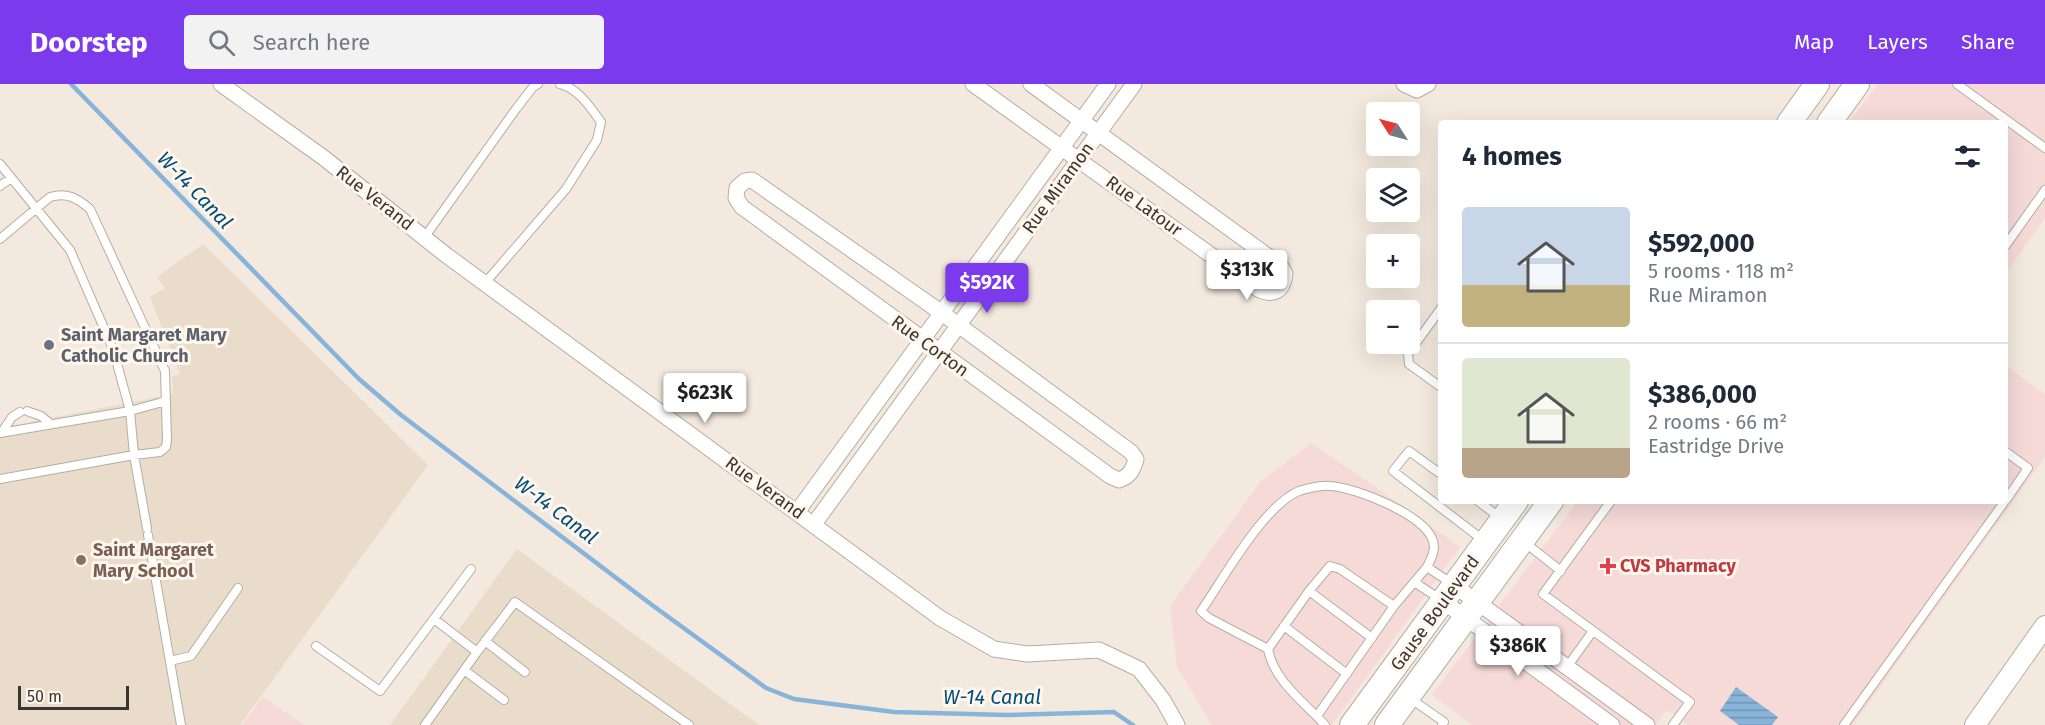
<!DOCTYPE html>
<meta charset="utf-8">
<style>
body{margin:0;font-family:"Fira Sans",sans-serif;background:#f2f2f3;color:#1f2937;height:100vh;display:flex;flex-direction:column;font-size:22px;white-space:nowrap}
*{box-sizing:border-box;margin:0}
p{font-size:20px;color:#747a83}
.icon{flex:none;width:33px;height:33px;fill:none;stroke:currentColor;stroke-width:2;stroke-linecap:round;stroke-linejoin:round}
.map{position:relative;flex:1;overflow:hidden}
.drawer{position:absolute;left:1438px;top:36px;width:570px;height:384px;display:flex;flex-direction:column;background:#fff;border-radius:6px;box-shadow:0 6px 24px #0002}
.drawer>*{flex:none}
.needle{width:39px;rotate:306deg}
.tools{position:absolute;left:1366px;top:18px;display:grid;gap:12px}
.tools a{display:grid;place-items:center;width:54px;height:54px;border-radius:6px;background:#fff;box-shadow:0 6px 24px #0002;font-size:30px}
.scale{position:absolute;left:18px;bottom:15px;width:111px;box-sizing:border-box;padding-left:6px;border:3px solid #393531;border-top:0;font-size:16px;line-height:21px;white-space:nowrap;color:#393531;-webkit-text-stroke:4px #fff7ed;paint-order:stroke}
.price{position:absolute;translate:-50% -51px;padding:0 14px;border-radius:6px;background:#fff;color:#222;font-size:20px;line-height:39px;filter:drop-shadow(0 2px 3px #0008)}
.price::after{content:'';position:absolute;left:50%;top:36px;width:18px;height:14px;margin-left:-9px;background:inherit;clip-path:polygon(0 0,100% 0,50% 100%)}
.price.on{background:#7c3aed;color:#fff}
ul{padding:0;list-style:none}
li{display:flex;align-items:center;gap:18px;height:150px;padding:0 24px}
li+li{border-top:2px solid #e0e1e3}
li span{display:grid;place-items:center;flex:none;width:168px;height:120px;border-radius:6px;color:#555}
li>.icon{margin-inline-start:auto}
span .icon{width:72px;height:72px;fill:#fffc;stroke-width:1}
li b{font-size:26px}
h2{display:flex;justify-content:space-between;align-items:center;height:72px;padding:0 24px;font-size:26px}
header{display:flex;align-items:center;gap:36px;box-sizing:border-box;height:84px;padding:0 30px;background:#7c3aed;color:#fff}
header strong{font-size:28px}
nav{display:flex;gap:33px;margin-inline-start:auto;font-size:21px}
.search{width:420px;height:54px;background:#f2f2f3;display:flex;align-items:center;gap:15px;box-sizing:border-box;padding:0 21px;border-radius:6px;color:#747a83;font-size:22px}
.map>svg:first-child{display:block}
</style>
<header>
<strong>Doorstep</strong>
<div class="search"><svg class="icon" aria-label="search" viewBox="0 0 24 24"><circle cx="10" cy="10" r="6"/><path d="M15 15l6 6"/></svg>Search here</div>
<nav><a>Map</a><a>Layers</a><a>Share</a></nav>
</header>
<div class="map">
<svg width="2045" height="641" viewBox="0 0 2045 641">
<defs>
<pattern id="water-rules" width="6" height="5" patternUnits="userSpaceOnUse" patternTransform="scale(1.5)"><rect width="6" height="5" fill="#88b4da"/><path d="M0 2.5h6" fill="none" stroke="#7093b1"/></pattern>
</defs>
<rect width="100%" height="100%" fill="#f3e9de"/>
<path fill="#f5dad8" d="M1878,0H2045V134L2006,189V39H1849Z
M2006,282L2045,310V373L1853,641H1688L1666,626L1656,641H1472L1432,611L1578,417H2006Z
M1311,359L1377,404L1460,463L1332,641H1212L1177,583L1170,522L1261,397Z
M263,613L304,641H242Z"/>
<path fill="#eadcca" d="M203,160L428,381L240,641H0V344L173,310L172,292L180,290L150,213L165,204L157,193Z
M517,465L759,641H390Z"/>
<path fill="url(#water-rules)" d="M1736,603L1778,633L1772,641H1739L1720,627Z"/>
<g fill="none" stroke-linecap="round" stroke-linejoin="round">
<path stroke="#88b4da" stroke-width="4.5" d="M71,0L359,295L401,331L652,521L766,604L794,615L894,628L1007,631L1114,628L1133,641"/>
<defs>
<path id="service" d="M1957,0L2045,64
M0,80L70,166L113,265L130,327L134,371L147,444
M0,102L11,94
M424,154L516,25L533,3L538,0
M0,155L50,113C67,108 77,114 90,125L165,287L167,356L166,363L160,368L134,371L0,395
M2006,161L2045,106
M485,199L566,105L597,56L601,38C590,23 578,4 560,0
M1442,223L1408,270L1409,280L1442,304
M27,327L41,332L51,340
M2,348L12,333L20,328
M0,349L130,327L166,317
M2006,368L2028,384L2006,416
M1442,391L1409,367L1393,387L1483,456
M1478,417L1499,433
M1611,417L1543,510L1690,618L1673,641
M148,451L181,641
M1524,458L1561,487
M1414,498L1440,515
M1309,507L1372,554
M434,535L477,568L515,518L689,641
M1284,542L1347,590
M485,557L525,588
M316,562L380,607L471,485
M1268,565L1209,534L1201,527C1224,494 1263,422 1299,407C1307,404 1323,401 1331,402C1357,404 1425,431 1433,457C1436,466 1431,475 1427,483L1451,499
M170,577L191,572L238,504
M1567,583L1593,547
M464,586L504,616
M1411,615L1444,638L1442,641
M1317,632L1394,522L1427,483
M425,641L477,568
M1325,641C1304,618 1274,597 1268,565L1309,507L1330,482L1340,485L1394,522
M1844,641L2005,417"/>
<path id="minor" d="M221,0L324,74L446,171L940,534L994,565L1027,570L1099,566L1139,585L1163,616L1177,641
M973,0L1258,205C1274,213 1283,207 1285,190L1280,181L1031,0
M1404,0L1417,6L1428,0
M752,96L942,229L1131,368L1136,375C1133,386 1130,392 1119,396L1110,392L742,123L736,114L737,104L745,97Z
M797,428L1108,0
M814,440L1134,0
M1455,502L1647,641
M1444,518L1612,641"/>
<path id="tertiary" d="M1975,641L2045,542"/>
<path id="primary" d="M1789,39L1817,0
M1829,39L1857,0
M1352,641L1516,417
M1387,641L1551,417"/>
</defs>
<use href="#service" stroke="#b6ada2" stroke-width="10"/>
<use href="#minor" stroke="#b6ada2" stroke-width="17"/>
<use href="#tertiary" stroke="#b6ada2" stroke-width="22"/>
<use href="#primary" stroke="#b6ada2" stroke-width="26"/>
<use href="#service" stroke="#fff" stroke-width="8"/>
<use href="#minor" stroke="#fff" stroke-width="15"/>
<use href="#tertiary" stroke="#fff" stroke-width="20"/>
<use href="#primary" stroke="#fff" stroke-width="24"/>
</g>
<circle fill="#6b7280" stroke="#fff7ed" stroke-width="2" cx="49" cy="261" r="6"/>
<circle fill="#8d6e63" stroke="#fff7ed" stroke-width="2" cx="81" cy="476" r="6"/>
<path fill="#e0444e" stroke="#fff7ed" stroke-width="2" d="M1605 473h6v6h6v6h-6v6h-6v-6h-6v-6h6z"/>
<g text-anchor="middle" stroke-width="6" stroke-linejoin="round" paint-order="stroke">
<g font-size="18" fill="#393531" stroke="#fff7ed">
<text transform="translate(1058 104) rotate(-54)" y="6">Rue Miramon</text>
<text transform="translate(375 114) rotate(38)" y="6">Rue Verand</text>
<text transform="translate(1144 122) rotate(36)" y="6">Rue Latour</text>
<text transform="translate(930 262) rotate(36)" y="6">Rue Corton</text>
<text transform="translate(765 404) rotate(36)" y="6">Rue Verand</text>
<text transform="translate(1435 529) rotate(-54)" y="6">Gause Boulevard</text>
</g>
<g font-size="18" font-weight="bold" fill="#5b616d" stroke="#fff7ed" text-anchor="start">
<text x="61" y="257">Saint Margaret Mary<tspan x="61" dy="21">Catholic Church</tspan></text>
</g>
<g font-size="18" font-weight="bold" fill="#785e54" stroke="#fff7ed" text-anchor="start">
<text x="93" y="472">Saint Margaret<tspan x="93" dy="21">Mary School</tspan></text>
</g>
<g font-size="18" font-weight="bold" fill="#be3a42" stroke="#fff7ed" text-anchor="start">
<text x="1620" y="488">CVS Pharmacy</text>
</g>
<g font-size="20" font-style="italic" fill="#004d7c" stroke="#fff7ed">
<text transform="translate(195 106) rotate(46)" y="7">W-14 Canal</text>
<text transform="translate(556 426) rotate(37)" y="7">W-14 Canal</text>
<text x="992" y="620">W-14 Canal</text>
</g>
</g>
</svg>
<div class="tools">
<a><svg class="needle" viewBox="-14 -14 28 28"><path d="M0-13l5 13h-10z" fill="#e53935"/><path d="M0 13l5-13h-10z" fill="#747a83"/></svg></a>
<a><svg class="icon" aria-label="layers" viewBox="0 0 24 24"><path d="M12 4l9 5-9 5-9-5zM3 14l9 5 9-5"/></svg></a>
<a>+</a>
<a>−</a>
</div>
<div class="scale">50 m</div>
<b class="price" style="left:1247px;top:217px">$313K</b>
<b class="price on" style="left:987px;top:230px">$592K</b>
<b class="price" style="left:705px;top:340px">$623K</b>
<b class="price" style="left:1518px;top:593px">$386K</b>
<section class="drawer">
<h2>4 homes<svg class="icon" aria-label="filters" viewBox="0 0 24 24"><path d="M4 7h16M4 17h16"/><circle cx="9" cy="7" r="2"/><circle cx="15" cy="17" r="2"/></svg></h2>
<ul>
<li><span style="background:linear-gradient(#c9d6e8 65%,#c2b280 0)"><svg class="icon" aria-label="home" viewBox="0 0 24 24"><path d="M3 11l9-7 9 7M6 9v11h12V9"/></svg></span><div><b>$592,000</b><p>5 rooms · 118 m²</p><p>Rue Miramon</p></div></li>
<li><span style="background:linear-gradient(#dfe7d0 75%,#b9a48a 0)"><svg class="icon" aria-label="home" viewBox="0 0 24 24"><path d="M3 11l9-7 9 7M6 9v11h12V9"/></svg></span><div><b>$386,000</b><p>2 rooms · 66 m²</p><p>Eastridge Drive</p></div></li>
</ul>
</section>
</div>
